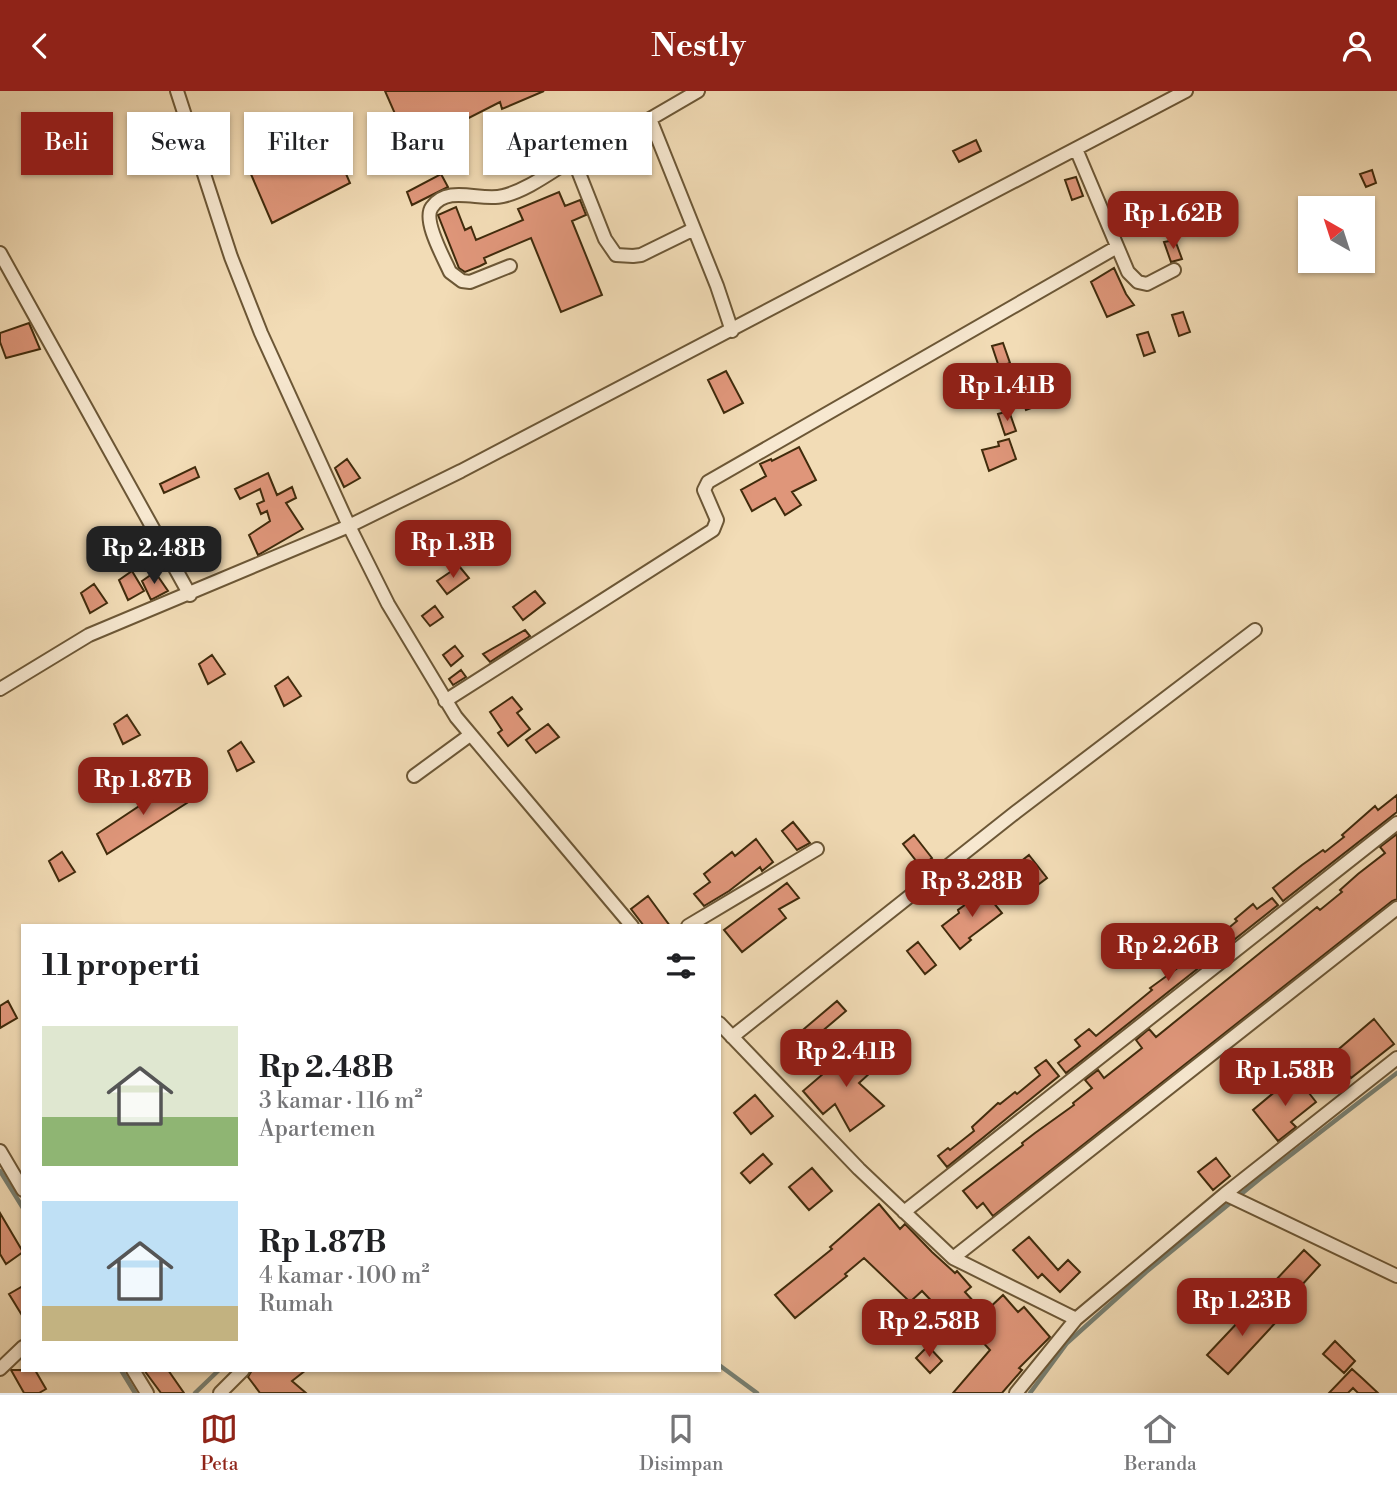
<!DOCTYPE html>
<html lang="id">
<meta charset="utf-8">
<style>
body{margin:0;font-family:"Libre Bodoni",serif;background:#f6f6f6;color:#202124;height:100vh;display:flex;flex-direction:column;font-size:26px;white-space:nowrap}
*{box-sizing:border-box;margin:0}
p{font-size:23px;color:#757577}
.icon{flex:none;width:38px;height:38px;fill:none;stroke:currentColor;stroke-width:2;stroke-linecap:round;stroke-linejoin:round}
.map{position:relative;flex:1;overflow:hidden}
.details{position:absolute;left:21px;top:833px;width:700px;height:448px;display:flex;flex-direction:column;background:#fff;border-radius:0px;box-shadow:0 2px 5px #0004}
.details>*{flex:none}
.top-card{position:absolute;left:21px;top:21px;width:700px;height:63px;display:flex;gap:14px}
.needle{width:46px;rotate:321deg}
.buttons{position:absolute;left:1298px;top:105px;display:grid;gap:14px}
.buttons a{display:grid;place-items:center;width:77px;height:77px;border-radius:0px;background:#fff;box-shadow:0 2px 5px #0004;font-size:35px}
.price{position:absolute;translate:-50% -60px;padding:0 16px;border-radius:14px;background:#8f2418;color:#fff;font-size:23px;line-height:46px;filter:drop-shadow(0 2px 4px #0008)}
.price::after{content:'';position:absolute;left:50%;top:42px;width:21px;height:16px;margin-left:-10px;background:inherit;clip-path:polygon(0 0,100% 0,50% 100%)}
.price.current{background:#222;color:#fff}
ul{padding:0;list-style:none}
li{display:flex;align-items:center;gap:21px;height:175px;padding:0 21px}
li span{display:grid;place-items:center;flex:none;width:196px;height:140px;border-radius:0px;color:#555}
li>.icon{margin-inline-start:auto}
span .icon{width:84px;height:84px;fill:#fffc;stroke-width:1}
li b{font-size:30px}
h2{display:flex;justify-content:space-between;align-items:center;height:84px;padding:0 21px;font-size:30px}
.tag{padding:0 24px;border-radius:0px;background:#fff;box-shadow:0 2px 5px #0004;font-size:24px;line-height:63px}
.tag.current{background:#8f2418;color:#fff}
header{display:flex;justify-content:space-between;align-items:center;height:91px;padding:0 21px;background:#8f2418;color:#fff;font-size:32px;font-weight:800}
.tabs{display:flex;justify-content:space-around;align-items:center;height:98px;border-top:2px solid #e0e0e0;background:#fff;font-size:19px;color:#757577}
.tabs a{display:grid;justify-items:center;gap:4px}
.tabs .current{color:#8f2418}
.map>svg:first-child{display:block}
</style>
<header><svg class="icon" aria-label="back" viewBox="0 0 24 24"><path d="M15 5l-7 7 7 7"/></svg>Nestly<svg class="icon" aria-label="person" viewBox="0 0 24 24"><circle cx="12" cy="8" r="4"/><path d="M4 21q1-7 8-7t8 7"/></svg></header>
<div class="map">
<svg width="1397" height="1302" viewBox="0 0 1397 1302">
<rect width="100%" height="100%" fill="#f2dcb6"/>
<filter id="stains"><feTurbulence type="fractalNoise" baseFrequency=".00286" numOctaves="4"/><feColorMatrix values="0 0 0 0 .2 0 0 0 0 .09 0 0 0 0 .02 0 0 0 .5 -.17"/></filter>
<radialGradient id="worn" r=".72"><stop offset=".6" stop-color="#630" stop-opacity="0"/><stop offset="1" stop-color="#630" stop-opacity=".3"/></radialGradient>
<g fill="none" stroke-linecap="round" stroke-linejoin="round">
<path stroke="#788073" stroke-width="4.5" d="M0,1080L23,1117
M719,1274L757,1302
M121,1279L135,1302
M195,1302L219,1279
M1030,1302L1067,1252L1146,1181L1262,1086L1397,982"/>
</g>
<path fill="#df967a" stroke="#402b0c" stroke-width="2" d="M385,0H544L502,18L500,11L410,57Z
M325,34L350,92L272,132L247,74Z
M976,49L981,60L959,71L953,60Z
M521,51L528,63L492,81L487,68Z
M1372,79L1376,92L1366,96L1360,83Z
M441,83L448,96L412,114L407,101Z
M1076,86L1083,105L1072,109L1065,89Z
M559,101L565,115L580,109L586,124L572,130L602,204L561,221L531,147L484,167L486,172L480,175L465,181L459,177L438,124L456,116L465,139L471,136L476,149L523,129L518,118Z
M1175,149L1182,168L1171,171L1164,151Z
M1114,177L1126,203L1134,214L1107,226L1091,191Z
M1183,221L1190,241L1179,245L1172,224Z
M29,232L40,258L6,267L0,251V242Z
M1148,241L1155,261L1144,265L1137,244Z
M1003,252L1010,272L999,276L992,255Z
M726,280L743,312L724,322L708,289Z
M1030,295L1037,315L1026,319L1019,298Z
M1009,320L1016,340L1005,344L998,323Z
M1009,348L1016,368L989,380L982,359L999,355L998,351Z
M799,356L816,389L792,401L801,414L785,424L775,407L752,420L741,399L766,385L760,373L771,368L772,370Z
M347,368L360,387L344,396L335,377Z
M195,376L199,386L164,402L160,393Z
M268,382L277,404L292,396L296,407L286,412L303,438L258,464L249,444L270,430L267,420L261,423L257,413L264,410L260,398L240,408L235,398Z
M202,443L215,463L198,472L189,452Z
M459,475L469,487L447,503L437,490Z
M132,480L144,500L128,509L119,489Z
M155,481L168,500L151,509L142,490Z
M94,493L107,512L90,522L81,502Z
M535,500L545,512L523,529L513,516Z
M435,515L443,526L430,535L422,525Z
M525,539L530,545L490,571L483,563Z
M455,555L463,565L451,575L443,564Z
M212,564L225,583L208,593L199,573Z
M461,579L466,586L453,594L449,588Z
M288,586L301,605L284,615L275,595Z
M512,606L522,618L517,622L530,638L508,655L498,642L502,639L490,621Z
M127,624L140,644L123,653L114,633Z
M548,633L559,646L536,662L526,649Z
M241,651L254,671L237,680L228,660Z
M177,690L190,710L107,763L97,743Z
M1397,704V721L1283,810L1273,797L1302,774L1323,759L1325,761L1344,746L1342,744L1375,715L1378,719Z
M793,731L810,752L797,759L782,740Z
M1397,743V808L1392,810L993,1125L983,1112L977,1117L963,1100L1023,1054L1022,1052L1035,1042L1074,1014L1073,1012L1092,997L1085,989L1098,979L1104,987L1142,957L1136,949L1149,938L1156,946L1317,816L1320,819L1342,801L1340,799L1358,783L1385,762L1380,756Z
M914,744L932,767L921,776L903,753Z
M756,748L773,771L762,780L760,776L729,800L704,815L694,803L710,791L704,783L732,761L735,765Z
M62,761L75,781L59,790L49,770Z
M1029,764L1047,787L1019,808L1001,786Z
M787,792L799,807L779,818L786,827L742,861L724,839Z
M984,800L1002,822L969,847L971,849L960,858L942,835L959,822L958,819Z
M648,805L670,835H644L631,818Z
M1272,807L1278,814L1066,982L1058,972L1080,955L1075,949L1089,938L1096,945L1152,899L1150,897L1186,871L1183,868L1216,842L1219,845L1237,830L1235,828L1253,813L1257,818Z
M918,851L936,874L925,883L907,860Z
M8,910L17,927L0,937V915Z
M837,910L846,920L794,964L785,954Z
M1374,928L1394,953L1351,987L1333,963Z
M865,954L876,963L862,973L870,982L859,992L884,1015L850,1040L835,1013L823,1023L803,1000L851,959L853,962Z
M1046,969L1059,985L947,1076L938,1065L948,1057L950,1059L974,1040L972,1036L998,1012L1000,1013L1015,1001L1017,1003L1040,984L1035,977Z
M1295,984L1316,1011L1291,1031L1296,1036L1278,1050L1253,1019Z
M755,1004L773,1025L751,1043L734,1022Z
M763,1063L772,1073L750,1092L741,1082Z
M1216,1067L1230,1085L1213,1099L1198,1081Z
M812,1077L832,1100L809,1119L789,1096Z
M879,1113L900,1138L905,1133L932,1161L955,1182L957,1180L971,1196L965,1201L984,1222L1003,1204L1018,1221L1024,1216L1050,1246L1019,1277L1022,1279L1002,1302H953L990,1259L951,1217L944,1223L922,1200L910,1211L864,1167L845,1183L847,1185L795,1227L775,1204L832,1158L830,1156Z
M0,1122L23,1161L6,1173L0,1163Z
M1029,1146L1058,1179L1068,1169L1080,1181L1060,1201L1042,1183L1038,1187L1013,1159Z
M1304,1159L1320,1174L1291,1206L1274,1191Z
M23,1195V1226L9,1203Z
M1257,1211L1277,1230L1228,1283L1207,1264Z
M1335,1250L1355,1270L1344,1282L1323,1263Z
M928,1255L942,1270L930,1282L916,1267Z
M1352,1278L1362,1287L1378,1302H1358L1353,1297L1348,1302H1329Z
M11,1279H35L46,1298L39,1302H24Z
M144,1279H168L184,1302H161Z
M252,1279H306L292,1290L306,1302H260L248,1286Z"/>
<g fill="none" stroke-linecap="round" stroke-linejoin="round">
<defs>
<path id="minor" d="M177,0L231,166L261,242L349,435L388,513L456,626L632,835
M698,0L650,28L717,195L732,240
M1076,58L1128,181L1138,191L1147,193L1174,179
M573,67L605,148L616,164L633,165L641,164L694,138
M0,162L190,504
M510,175L470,191L462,190L450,181C444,167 422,129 432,116C448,93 481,111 503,105C528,99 552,80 574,67C598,52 624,40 650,28
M0,598L89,544L349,435L461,380L1186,0
M445,610L713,439L717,429L704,399L708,391L1117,156
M414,685L470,644
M688,835L817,758
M719,932L859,1078L953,1167L1076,1228
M732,946L1016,721L1255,539
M0,1060L23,1099
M1225,1103L1397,1185
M904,1121L1397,732
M953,1167L1397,817
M0,1278L23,1256
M133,1279L147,1302
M220,1302L243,1279
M1016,1302L1076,1228L1225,1103L1397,967"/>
</defs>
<use href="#minor" stroke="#6c5736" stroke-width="16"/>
<use href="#minor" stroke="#f7e8d0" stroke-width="12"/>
</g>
<rect width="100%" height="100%" filter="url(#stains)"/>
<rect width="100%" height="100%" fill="url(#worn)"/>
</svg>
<div class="buttons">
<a><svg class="needle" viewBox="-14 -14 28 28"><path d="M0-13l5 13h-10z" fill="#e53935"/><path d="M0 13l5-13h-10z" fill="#757577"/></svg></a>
</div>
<b class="price" style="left:1173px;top:160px">Rp 1.62B</b>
<b class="price" style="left:1007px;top:332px">Rp 1.41B</b>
<b class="price" style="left:453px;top:489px">Rp 1.3B</b>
<b class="price current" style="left:154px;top:495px">Rp 2.48B</b>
<b class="price" style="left:143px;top:726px">Rp 1.87B</b>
<b class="price" style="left:972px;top:828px">Rp 3.28B</b>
<b class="price" style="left:1168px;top:892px">Rp 2.26B</b>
<b class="price" style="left:846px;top:998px">Rp 2.41B</b>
<b class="price" style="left:1285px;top:1017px">Rp 1.58B</b>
<b class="price" style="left:1242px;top:1247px">Rp 1.23B</b>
<b class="price" style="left:929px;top:1268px">Rp 2.58B</b>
<div class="top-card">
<a class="tag current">Beli</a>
<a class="tag">Sewa</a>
<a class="tag">Filter</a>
<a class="tag">Baru</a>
<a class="tag">Apartemen</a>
</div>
<section class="details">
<h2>11 properti<svg class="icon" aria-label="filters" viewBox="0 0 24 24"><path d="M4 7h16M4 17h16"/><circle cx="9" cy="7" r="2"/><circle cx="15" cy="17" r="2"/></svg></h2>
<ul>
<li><span style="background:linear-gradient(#dfe7d0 65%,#8fb573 0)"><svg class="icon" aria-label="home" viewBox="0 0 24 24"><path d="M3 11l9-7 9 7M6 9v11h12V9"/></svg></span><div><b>Rp 2.48B</b><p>3 kamar · 116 m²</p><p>Apartemen</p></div></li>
<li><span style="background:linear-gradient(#bfe0f5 75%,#c2b280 0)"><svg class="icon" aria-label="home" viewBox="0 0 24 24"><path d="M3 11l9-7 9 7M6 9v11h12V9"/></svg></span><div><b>Rp 1.87B</b><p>4 kamar · 100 m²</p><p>Rumah</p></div></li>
</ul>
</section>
</div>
<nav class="tabs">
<a class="current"><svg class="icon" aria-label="map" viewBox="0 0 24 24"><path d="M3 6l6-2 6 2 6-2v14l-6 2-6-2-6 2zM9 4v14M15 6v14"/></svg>Peta</a>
<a><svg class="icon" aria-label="saved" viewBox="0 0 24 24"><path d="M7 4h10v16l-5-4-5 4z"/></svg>Disimpan</a>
<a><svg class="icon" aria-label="home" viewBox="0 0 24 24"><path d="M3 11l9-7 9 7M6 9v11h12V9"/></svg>Beranda</a>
</nav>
